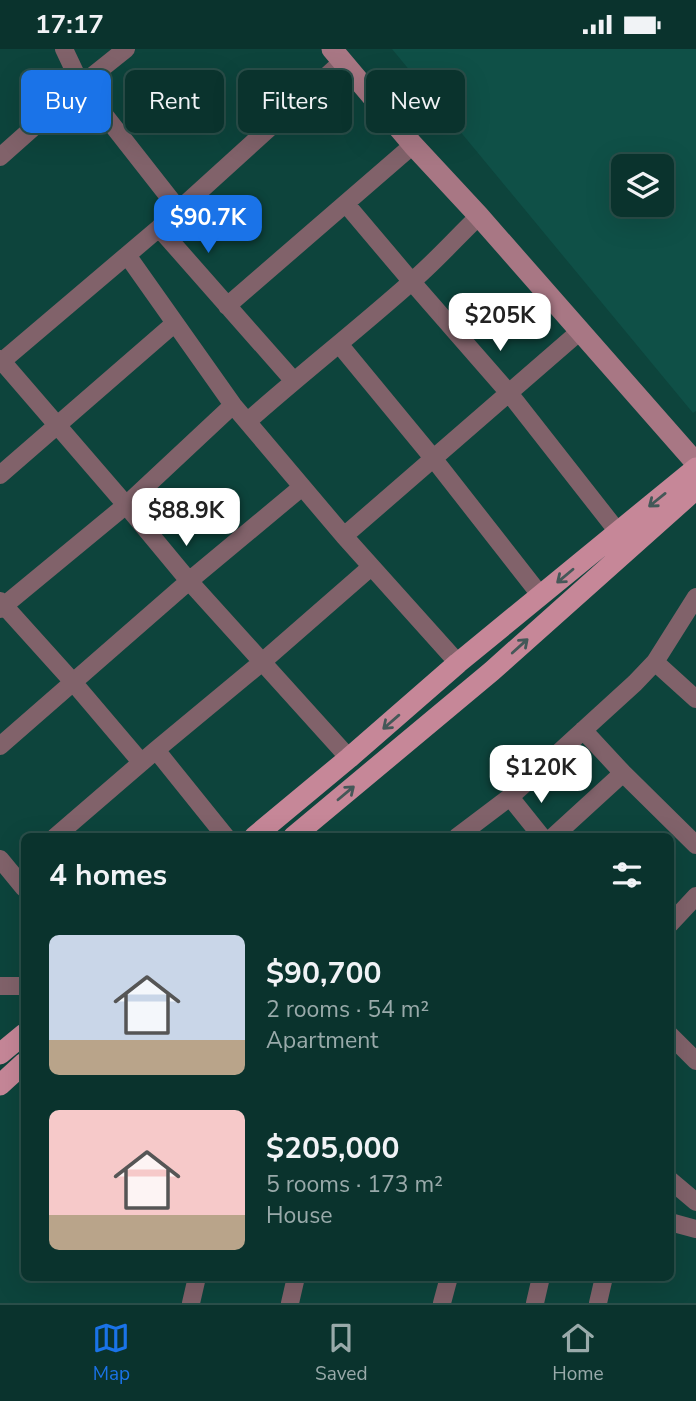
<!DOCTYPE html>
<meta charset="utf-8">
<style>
body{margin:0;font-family:"Nunito Sans",sans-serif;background:#183f39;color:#f1f3f6;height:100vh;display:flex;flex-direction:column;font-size:26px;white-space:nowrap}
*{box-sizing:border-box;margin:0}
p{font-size:23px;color:#9aa}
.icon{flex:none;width:38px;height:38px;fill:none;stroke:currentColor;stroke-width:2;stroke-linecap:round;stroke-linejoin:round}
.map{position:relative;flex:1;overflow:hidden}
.sheet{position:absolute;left:21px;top:784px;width:653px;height:448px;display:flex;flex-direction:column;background:#0a332d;border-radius:10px;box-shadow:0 7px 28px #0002,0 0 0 2px #2a4e49}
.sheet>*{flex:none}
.guide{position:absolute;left:21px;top:21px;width:654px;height:63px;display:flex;gap:14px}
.tools{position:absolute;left:611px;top:105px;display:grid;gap:14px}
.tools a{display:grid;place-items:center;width:63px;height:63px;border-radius:10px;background:#0a332d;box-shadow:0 7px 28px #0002,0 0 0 2px #2a4e49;font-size:35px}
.price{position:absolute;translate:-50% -60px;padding:0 16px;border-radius:14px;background:#fff;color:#222;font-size:23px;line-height:46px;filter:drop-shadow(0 2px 4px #0008)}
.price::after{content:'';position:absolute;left:50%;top:42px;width:21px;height:16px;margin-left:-10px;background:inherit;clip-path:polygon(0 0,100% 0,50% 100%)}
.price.selected{background:#1a73e8;color:#fff}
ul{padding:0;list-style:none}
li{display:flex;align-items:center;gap:21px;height:175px;padding:0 28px}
li span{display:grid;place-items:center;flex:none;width:196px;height:140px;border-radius:10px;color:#555}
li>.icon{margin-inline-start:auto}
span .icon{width:84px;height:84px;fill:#fffc;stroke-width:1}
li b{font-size:30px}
h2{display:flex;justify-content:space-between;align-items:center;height:84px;padding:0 28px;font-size:30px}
.tag{padding:0 24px;border-radius:10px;background:#0a332d;box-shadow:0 7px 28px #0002,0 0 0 2px #2a4e49;font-size:24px;line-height:63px}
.tag.selected{background:#1a73e8;color:#fff}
.status{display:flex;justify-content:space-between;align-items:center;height:49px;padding:0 35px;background:#0a332d;direction:ltr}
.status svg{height:19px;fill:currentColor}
.menu{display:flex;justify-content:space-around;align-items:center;height:98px;border-top:2px solid #2a4e49;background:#0a332d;font-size:19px;color:#9aa}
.menu a{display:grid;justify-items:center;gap:4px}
.menu .selected{color:#1a73e8}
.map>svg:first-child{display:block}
</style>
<div class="status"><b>17:17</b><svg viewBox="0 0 49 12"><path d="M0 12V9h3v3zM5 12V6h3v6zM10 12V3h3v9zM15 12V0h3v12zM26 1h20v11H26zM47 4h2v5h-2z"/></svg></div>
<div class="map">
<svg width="696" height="1254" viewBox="0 0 696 1254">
<rect width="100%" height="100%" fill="#0d443c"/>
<path fill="#0f5047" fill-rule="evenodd" d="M392,0H696V362L693,364ZM623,117H662V156H623Z"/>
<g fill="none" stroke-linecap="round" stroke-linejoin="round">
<path stroke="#81626a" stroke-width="18" d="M64,0L81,36L179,161
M0,108L81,36L126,0
M346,155L412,233L509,344L618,483
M159,179L293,331
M127,206L233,356L344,487L458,614
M227,257L413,96
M339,295L433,409L541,547
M0,310L126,456L189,532L349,709
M0,314L159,179L342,13
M248,372C301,325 356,282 409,235C434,214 456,189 479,167
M0,426L175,274
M344,487L579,283
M0,552L73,633L141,713
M0,560L126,456L233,356
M655,613L696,650
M583,681L623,724L696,796
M0,697L189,532L302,438
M156,701L226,788
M510,748L542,788
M55,788L156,701L261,614L371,518
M457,788L510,748L635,634L655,613L696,548
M553,788L623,724
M0,810L24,839
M670,875L696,847
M0,937H24
M670,986L696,1012
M670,1131L696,1153
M670,1173L696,1180
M191,1254L197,1228
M290,1254L296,1228
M442,1254L449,1228
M535,1254L541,1228
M598,1254L604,1228"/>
<path stroke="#a87784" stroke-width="21" d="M332,0L413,96L479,167L696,414"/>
<path stroke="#c68798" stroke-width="21" d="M254,788L349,709L458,614L696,419
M293,788L492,622L696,440
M0,1005L24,985
M0,1036L24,1014"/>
</g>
<defs><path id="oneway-shaft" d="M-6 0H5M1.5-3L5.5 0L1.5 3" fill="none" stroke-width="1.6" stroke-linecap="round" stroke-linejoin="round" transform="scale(1.75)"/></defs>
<g stroke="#445858">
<use href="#oneway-shaft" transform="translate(657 451) rotate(141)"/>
<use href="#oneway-shaft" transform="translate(565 527) rotate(140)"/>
<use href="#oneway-shaft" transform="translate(520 597) rotate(-42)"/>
<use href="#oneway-shaft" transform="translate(391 673) rotate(139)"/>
<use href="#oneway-shaft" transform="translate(346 744) rotate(-40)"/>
</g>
</svg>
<div class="tools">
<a><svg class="icon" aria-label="layers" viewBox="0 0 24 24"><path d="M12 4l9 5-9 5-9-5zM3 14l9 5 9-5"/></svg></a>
</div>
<b class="price selected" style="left:208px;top:206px">$90.7K</b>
<b class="price" style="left:500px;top:304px">$205K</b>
<b class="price" style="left:186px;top:499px">$88.9K</b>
<b class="price" style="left:541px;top:756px">$120K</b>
<div class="guide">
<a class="tag selected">Buy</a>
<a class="tag">Rent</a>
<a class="tag">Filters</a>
<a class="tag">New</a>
</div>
<section class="sheet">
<h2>4 homes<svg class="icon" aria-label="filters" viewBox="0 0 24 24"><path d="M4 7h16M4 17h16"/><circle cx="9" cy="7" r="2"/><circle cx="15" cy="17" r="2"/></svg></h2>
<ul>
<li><span style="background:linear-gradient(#c9d6e8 75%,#b9a48a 0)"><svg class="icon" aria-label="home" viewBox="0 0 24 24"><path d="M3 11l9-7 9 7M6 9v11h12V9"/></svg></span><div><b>$90,700</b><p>2 rooms · 54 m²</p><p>Apartment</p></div></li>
<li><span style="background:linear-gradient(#f6c9c9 75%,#b9a48a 0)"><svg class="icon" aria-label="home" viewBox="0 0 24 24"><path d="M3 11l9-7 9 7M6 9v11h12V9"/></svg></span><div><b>$205,000</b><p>5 rooms · 173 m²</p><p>House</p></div></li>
</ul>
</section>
</div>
<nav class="menu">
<a class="selected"><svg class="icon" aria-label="map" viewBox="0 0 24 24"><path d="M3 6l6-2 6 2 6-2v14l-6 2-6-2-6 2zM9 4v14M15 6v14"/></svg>Map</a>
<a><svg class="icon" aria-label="saved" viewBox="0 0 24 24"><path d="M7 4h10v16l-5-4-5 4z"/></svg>Saved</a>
<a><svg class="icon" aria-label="home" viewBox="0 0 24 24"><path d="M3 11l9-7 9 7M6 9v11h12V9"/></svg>Home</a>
</nav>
